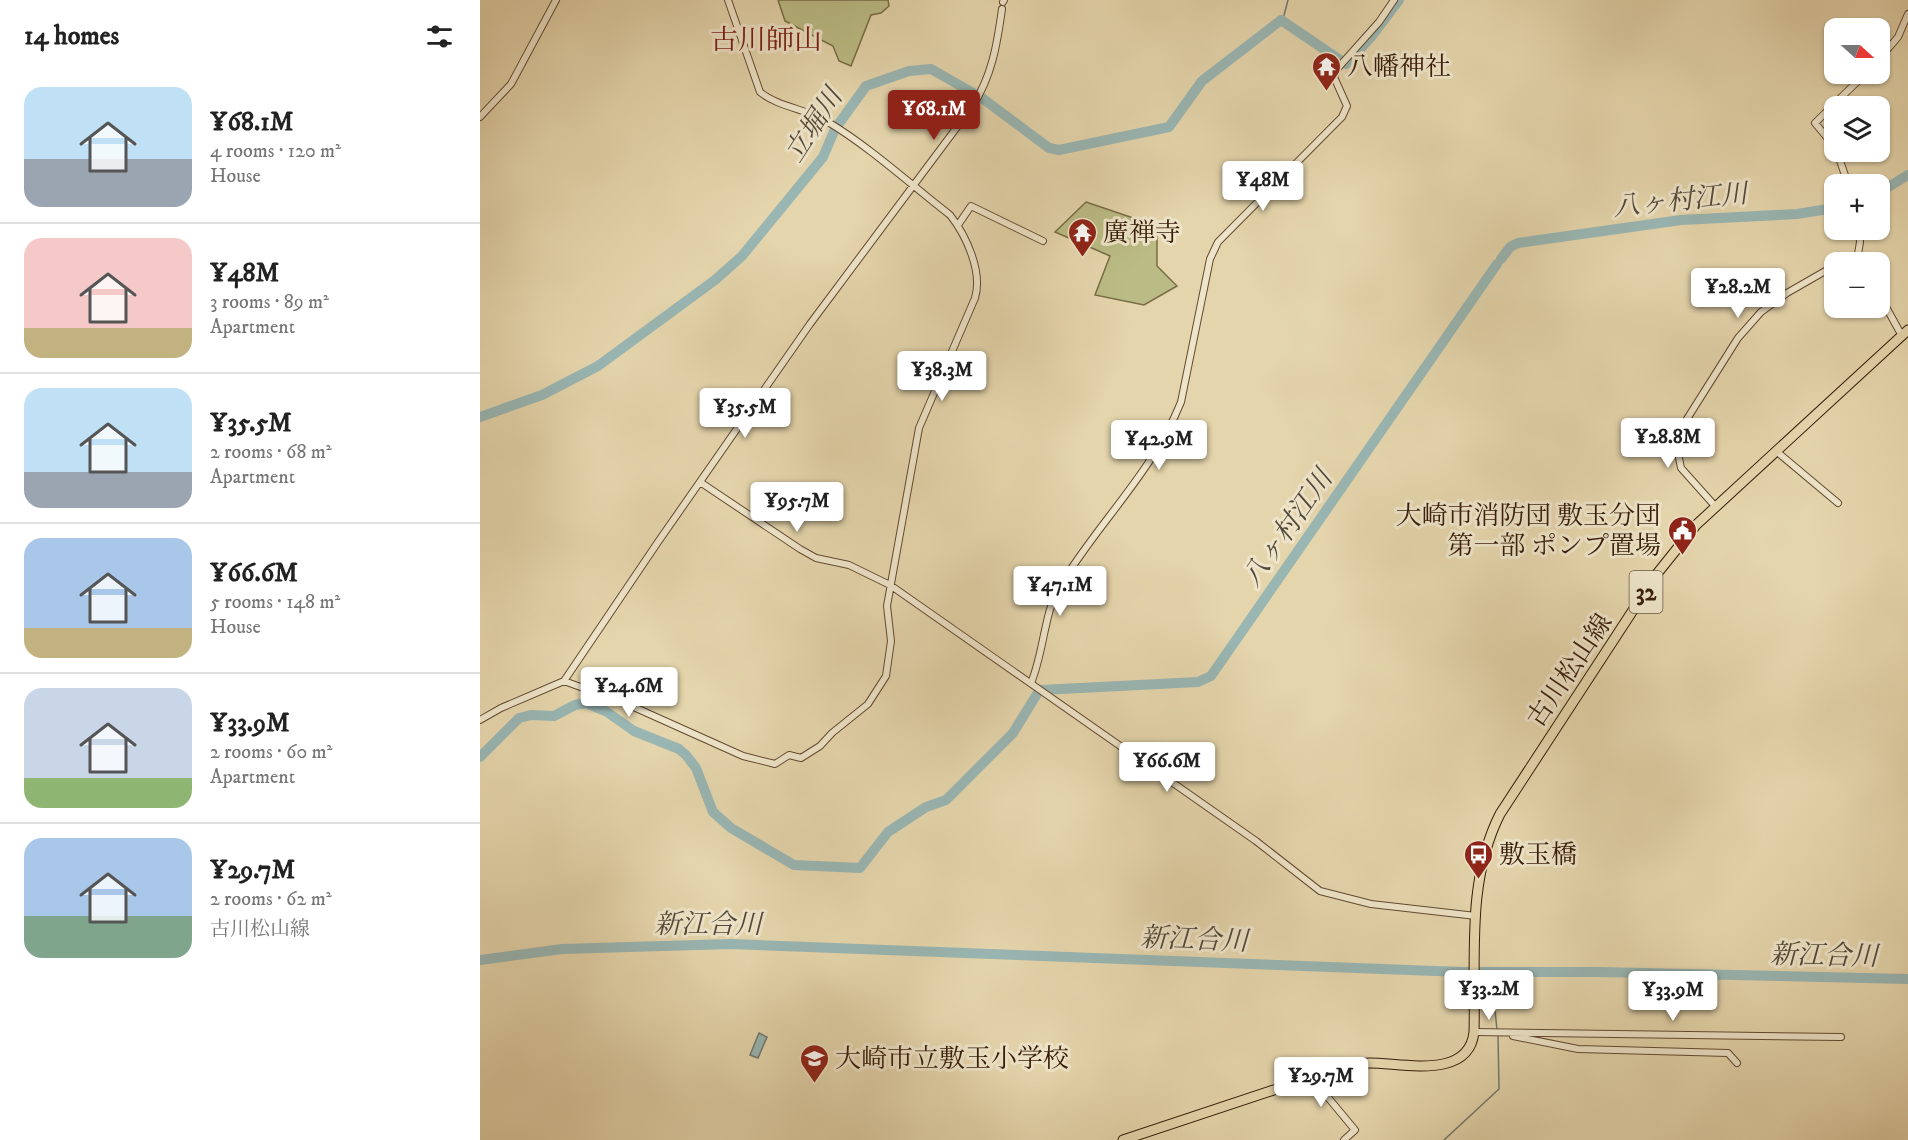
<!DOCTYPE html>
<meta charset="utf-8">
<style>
body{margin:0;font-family:"IM FELL DW Pica","Noto Serif JP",serif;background:#f2f2f2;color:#222;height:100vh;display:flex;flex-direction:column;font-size:22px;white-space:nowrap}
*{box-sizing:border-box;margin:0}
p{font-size:20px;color:#767676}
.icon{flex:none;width:33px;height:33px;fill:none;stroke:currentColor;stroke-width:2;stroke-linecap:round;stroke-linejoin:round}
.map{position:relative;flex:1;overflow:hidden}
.drawer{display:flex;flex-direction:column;background:#fff;width:480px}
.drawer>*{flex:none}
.needle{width:39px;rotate:111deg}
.buttons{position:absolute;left:1344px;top:18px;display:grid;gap:12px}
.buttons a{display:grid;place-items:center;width:66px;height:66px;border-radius:12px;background:#fff;box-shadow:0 2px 4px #0004;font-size:30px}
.price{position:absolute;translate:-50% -51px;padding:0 14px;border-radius:6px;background:#fff;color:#222;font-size:20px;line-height:39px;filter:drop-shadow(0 2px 3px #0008)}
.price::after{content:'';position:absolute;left:50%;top:36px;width:18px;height:14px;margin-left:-9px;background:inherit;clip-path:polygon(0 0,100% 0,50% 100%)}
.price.selected{background:#8f2418;color:#fff}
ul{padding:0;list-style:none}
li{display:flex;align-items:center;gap:18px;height:150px;padding:0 24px}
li+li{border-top:2px solid #e0e0e0}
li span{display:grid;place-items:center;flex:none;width:168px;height:120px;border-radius:18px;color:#555}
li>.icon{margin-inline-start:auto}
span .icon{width:72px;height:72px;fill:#fffc;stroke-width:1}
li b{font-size:26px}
h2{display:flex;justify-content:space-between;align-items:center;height:72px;padding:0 24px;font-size:26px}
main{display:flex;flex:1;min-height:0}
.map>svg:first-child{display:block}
</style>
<main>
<section class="drawer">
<h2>14 homes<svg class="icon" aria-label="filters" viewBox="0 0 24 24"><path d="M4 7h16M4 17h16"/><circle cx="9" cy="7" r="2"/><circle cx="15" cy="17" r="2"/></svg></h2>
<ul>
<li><span style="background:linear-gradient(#bfe0f5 60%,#9aa5b1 0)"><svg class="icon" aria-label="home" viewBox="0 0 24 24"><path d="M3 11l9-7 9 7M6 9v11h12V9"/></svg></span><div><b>¥68.1M</b><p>4 rooms · 120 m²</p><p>House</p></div></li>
<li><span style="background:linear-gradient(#f6c9c9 75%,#c2b280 0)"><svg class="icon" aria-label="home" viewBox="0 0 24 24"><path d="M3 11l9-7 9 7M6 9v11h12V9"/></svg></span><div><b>¥48M</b><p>3 rooms · 89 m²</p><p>Apartment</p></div></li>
<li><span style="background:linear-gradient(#bfe0f5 70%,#9aa5b1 0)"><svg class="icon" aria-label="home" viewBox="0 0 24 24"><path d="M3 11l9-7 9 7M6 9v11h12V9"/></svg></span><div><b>¥35.5M</b><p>2 rooms · 68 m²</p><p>Apartment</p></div></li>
<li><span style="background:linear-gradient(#a9c7e8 75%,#c2b280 0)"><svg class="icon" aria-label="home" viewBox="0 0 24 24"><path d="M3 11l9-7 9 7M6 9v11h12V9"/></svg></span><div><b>¥66.6M</b><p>5 rooms · 148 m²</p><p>House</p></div></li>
<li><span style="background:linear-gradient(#c9d6e8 75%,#8fb573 0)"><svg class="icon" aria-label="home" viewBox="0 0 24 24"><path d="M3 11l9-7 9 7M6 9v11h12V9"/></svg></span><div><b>¥33.9M</b><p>2 rooms · 60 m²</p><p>Apartment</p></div></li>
<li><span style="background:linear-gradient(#a9c7e8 65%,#7fa58c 0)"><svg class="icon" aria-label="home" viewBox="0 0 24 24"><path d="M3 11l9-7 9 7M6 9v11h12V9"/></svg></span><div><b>¥29.7M</b><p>2 rooms · 62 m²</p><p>古川松山線</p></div></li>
</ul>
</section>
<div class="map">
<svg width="1428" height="1140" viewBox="0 0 1428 1140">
<rect width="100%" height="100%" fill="#e5d5ac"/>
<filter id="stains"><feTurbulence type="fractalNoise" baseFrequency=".00333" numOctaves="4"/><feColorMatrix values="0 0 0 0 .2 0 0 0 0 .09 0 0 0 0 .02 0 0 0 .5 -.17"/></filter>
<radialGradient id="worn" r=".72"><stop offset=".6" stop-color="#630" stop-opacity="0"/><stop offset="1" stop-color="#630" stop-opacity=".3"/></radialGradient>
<path fill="#bbbc85" stroke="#786c46" stroke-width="1.5" d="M298,0H408L409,6L401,13L391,15L371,66L359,61L353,46L305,21Z
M606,202L677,226V266L697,286L664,305L615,295L630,256L575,232Z"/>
<path fill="#99b6b3" stroke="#71786f" stroke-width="1.5" d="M279,1033L287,1037L278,1058L270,1055Z"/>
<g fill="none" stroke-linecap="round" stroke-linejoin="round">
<path stroke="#71786f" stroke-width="1.5" d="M803,19L808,0
M1011,971L1017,1030
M964,1140L1019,1089L1018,1035"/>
<path stroke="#99b6b3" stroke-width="10" d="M1400,192L1428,175
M1021,259L1030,247L1038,243L1201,220L1317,214L1354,208
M0,417L62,395L118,366L235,280L262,256L343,157L355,129L386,86L429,71L451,69L502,98L569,148L579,150L689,127L722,81L801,20L866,64L891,37L919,0
M561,690L718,682L731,676L1017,264
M0,757L39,718L51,715L74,716L95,705L106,703L127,712L154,731L199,749L206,755L216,768L233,812L251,828L314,865L380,868L408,832L446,807L466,800L533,733L557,694
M0,960L82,949L251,944L982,972H1120L1428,979"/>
<defs>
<path id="minor" d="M523,2L524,0
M1400,58L1418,37L1428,14
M0,117L31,84L76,0
M1354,146L1335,123L1385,74
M1357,152L1368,184
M478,225L491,206L563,241
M1379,230L1380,242L1378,254L1383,262
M1361,262L1378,254
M1400,296L1422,336
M1296,451L1358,503
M220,482L320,549L336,558L369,565L410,585L776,841L840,891L891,904L996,916
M1235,506L1201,468L1195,438L1258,338L1281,312L1307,293L1354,266
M84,681L147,704L263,756L295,764L309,755L321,758L340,746L352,733L388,704L406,676L411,641L407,606L439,428L495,298C503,272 486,235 470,215C430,184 391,148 348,122C327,109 298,107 280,92L248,0
M551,683C564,652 564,612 580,586C618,523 673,472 701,402L730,259L738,242L862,117L867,106L854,77L857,69L899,22L914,0
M0,720L21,708L84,681L178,542L330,324L492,107C512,76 517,45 522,9
M994,1032L1361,1037
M1033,1036L1098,1049L1248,1053L1257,1063
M831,1077L875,1130L864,1140"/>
<path id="primary" d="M643,1140L863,1067C872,1065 881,1063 890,1063C923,1063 989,1080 994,1032C996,960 986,881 1020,814L1176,575L1216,525L1428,330"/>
</defs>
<use href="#minor" stroke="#624a31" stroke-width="8"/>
<use href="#primary" stroke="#361c08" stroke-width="11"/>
<use href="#minor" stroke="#eee4c9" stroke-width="6"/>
<use href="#primary" stroke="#e5d5ac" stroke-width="9"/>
</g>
<defs>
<symbol id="temple-pin" viewBox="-11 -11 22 30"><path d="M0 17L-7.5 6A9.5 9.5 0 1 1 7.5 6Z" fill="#8f2418" stroke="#eee4c9"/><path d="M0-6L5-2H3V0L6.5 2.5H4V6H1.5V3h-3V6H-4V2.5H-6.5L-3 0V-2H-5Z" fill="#fff"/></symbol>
<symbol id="civic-pin" viewBox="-11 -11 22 30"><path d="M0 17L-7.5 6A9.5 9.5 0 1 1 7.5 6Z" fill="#8f2418" stroke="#eee4c9"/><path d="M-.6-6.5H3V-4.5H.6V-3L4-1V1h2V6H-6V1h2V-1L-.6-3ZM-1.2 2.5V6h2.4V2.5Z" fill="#fff"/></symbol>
<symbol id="bus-pin" viewBox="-11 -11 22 30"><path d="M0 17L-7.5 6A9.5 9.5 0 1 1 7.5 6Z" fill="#8f2418" stroke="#eee4c9"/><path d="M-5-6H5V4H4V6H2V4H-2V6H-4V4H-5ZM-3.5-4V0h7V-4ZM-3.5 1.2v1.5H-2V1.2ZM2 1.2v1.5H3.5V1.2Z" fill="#fff"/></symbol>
<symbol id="school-pin" viewBox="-11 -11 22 30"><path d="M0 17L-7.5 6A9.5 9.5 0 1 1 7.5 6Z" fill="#8f2418" stroke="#eee4c9"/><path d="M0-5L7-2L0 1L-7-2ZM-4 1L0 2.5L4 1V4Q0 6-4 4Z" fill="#fff"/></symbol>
</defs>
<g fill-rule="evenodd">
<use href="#temple-pin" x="830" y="50" width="33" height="45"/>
<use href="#temple-pin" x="586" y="216" width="33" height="45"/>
<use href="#civic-pin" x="1186" y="514" width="33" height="45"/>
<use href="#bus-pin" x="982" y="838" width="33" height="45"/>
<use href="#school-pin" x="318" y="1042" width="33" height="45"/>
</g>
<g text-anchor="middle" stroke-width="6" stroke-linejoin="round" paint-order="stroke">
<rect fill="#eee4c9" stroke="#6d5842" stroke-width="1.5" x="1149.5" y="571" width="33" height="42" rx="4.5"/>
<g font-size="24" font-weight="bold" fill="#361c08">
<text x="1166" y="600">32</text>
</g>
<g font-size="26" fill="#361c08" stroke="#eee4c9" text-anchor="start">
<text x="867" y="75">八幡神社</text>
<text x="623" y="241">廣禅寺</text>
<text x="1181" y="524" text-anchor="end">大崎市消防団 敷玉分団<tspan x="1181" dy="30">第一部 ポンプ置場</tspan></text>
<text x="1019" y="863">敷玉橋</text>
<text x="355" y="1067">大崎市立敷玉小学校</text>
</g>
<g font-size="26" fill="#361c08" stroke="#eee4c9">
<text transform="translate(1089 670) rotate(-56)" y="9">古川松山線</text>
</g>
<g font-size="27" font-style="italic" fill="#544a3b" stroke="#eee4c9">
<text transform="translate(333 125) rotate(-57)" y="9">立堀川</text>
<text transform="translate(1200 200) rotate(-6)" y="9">八ヶ村江川</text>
<text transform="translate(807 528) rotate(-55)" y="9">八ヶ村江川</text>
<text x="228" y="933">新江合川</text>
<text transform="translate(714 939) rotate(2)" y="9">新江合川</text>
<text transform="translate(1344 955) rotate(1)" y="9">新江合川</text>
</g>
<g font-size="28" fill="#7a1f14" stroke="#eee4c9">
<text x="286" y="49">古川師山</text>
</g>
</g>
<rect width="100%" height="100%" filter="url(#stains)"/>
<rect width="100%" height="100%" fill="url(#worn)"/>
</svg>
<div class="buttons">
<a><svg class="needle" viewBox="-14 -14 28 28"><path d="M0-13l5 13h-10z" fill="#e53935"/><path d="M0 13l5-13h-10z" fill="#767676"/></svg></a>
<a><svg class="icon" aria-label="layers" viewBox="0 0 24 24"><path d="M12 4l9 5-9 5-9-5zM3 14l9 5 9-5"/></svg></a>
<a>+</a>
<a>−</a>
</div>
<b class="price selected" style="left:454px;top:141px">¥68.1M</b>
<b class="price" style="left:783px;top:212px">¥48M</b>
<b class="price" style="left:1258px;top:319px">¥28.2M</b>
<b class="price" style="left:462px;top:402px">¥38.3M</b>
<b class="price" style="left:265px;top:439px">¥35.5M</b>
<b class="price" style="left:1188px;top:469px">¥28.8M</b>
<b class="price" style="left:679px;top:471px">¥42.9M</b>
<b class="price" style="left:317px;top:533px">¥95.7M</b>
<b class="price" style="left:580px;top:617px">¥47.1M</b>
<b class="price" style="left:149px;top:718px">¥24.6M</b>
<b class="price" style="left:687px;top:793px">¥66.6M</b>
<b class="price" style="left:1009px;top:1021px">¥33.2M</b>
<b class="price" style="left:1193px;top:1022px">¥33.9M</b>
<b class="price" style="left:841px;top:1108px">¥29.7M</b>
</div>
</main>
